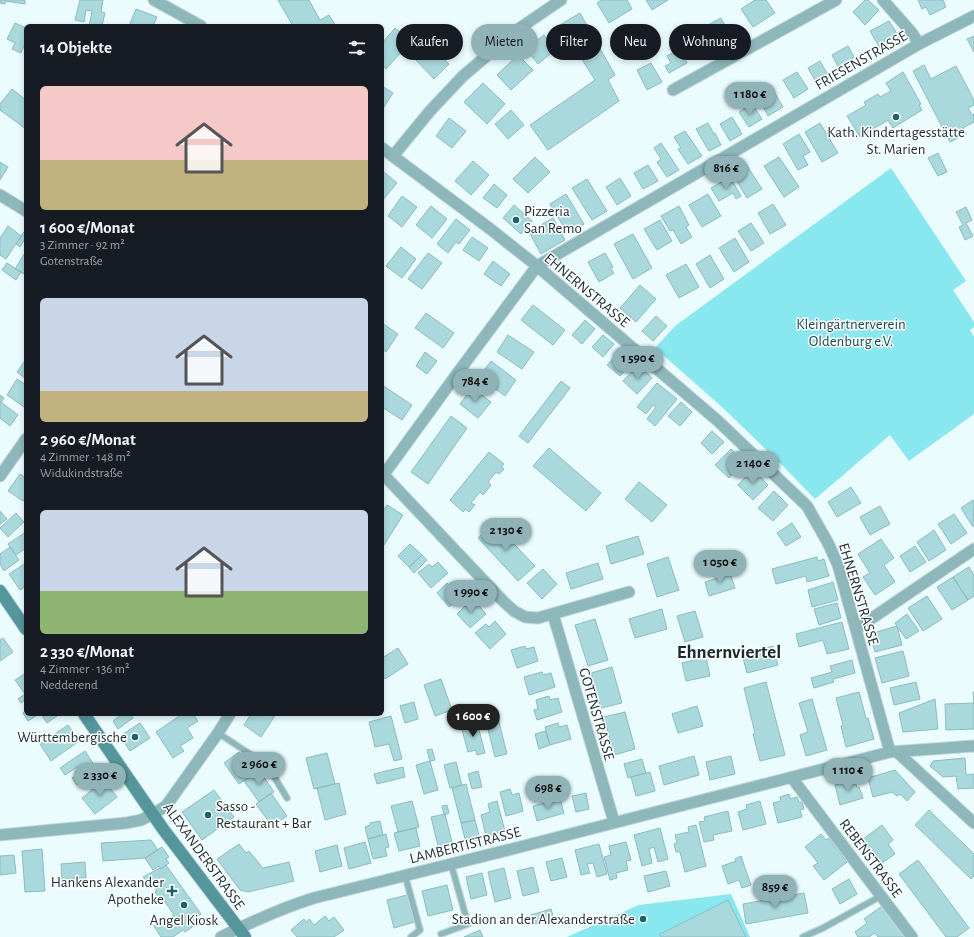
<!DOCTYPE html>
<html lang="de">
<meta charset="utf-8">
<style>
body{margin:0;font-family:"Alegreya Sans",sans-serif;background:#20242c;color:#f1f3f6;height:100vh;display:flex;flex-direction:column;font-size:15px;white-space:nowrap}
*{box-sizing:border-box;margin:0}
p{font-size:13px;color:#9ea1a6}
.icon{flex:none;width:22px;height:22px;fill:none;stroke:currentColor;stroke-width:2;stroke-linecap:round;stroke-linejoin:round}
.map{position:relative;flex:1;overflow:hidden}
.drawer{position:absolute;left:24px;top:24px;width:360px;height:692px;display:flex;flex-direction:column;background:#171b24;border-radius:6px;box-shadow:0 2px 6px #0003}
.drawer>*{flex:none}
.top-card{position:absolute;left:396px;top:24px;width:380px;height:36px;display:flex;gap:8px}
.price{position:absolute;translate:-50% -34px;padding:0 9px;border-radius:14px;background:#8fb3b7;color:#111;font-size:13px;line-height:26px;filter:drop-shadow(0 1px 2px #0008)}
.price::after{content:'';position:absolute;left:50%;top:24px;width:12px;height:9px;margin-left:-6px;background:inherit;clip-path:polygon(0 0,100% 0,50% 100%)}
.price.on{background:#222;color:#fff}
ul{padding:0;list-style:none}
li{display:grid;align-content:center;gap:8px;height:212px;padding:0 16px}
li span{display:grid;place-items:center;height:124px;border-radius:6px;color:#555}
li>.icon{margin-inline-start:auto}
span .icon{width:72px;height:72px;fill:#fffc;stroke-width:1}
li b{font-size:17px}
h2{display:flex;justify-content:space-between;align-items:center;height:48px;padding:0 16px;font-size:17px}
.tag{padding:0 14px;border-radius:18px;background:#171b24;box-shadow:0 2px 6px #0003;font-size:14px;line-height:36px}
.tag.on{background:#8fb3b7;color:#111}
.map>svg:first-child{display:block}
</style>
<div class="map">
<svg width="974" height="937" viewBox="0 0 974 937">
<rect width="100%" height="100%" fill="#eafcfe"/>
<path fill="#88e7ef" d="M891,168L966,281L953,290L974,322V327L970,330L974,337V414L909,461L890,435L815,499L782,465L722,407L655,348L675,326Z
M731,894L750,937H567L639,905Z"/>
<path fill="#aad9dd" stroke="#8dbbbf" d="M0,0H25V4L5,1V4L0,3Z
M80,0H103L101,12L105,13L102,26H89L92,11L86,10L84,22L75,20Z
M278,0H309L320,20L329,15L336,26H293Z
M601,0H627L632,9L609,23L597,3Z
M646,0H668L652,10Z
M755,0H766L775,13L753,27L741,9Z
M865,0H868L879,10L865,25L853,12Z
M918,0H943L946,7L930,15L926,7L922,9Z
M136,9L157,17L153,26H129Z
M580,13L615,75L608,80L619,101L548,150L530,125L595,80L560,25Z
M721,18L733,40L703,56L691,34Z
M889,21L899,37L880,48L870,31Z
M15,23L26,28V41L21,53L12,49L15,43L7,39Z
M395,28L411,41L386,69L382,65V43Z
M544,35L555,50L538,64L526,49Z
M974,36V52L967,39Z
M429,44L449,64L434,79L415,59Z
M848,46L854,57L852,58L856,65L847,70V69L841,72L832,55Z
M680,49L687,63L669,73L665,66L671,63L667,56Z
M518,55L533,70L511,90L497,75Z
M820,61L828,75L816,82L808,68Z
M651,63L662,82L647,90L637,70Z
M924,65L931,79L956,66L974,100V105L968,108L972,115L974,114V122L963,128L966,134L950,142L913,71Z
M797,72L808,89L794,98L783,80Z
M903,72L921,104L919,105L922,110L893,128L888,120L860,137L847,116L866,105L864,102L878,94L880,97L891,91L886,83Z
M483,83L505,104L487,124L464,102Z
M382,86L393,93L382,110Z
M12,89L26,100V129L0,110V104Z
M774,92L783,107L768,116L760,101Z
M752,104L762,119L749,127L739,112Z
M511,110L524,125L508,139L495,124Z
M732,117L742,134L730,141L720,124Z
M449,118L466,131L452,148L436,136Z
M708,123L714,134L715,133L721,145L709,151L696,129Z
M820,123L838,153L822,162L805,132Z
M685,131L702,156L688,164L678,149L681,148L674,137Z
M799,134L810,152L803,156L808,165L798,170L783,144Z
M661,143L679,170L667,177L657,162L661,159L654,148Z
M938,153L947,172L938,176L928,158Z
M535,157L550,172L528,193L513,179Z
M779,157L799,187L784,197L764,166Z
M473,161L489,175L471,195L455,181Z
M0,162L8,167L0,180Z
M746,164L762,189L747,198L732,173Z
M648,165L658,181L643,189L634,173Z
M384,172L397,183L382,201V175Z
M730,177L741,196L736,199L733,193L719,201L711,188Z
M620,178L631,196L617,205L606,187Z
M587,179L607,211L592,220L572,188Z
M494,184L507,195L497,208L483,198Z
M566,194L584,224L568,234L550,204Z
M708,194L721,216L702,227L689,205Z
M402,196L417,207L402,227L388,216Z
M773,204L786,225L770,234L758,213Z
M514,205L532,221L521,234L503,218Z
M431,206L447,219L432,238L416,225Z
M679,206L689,225L686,227L692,237L681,244L673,230L670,231L661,216Z
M966,207L972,220L966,223L973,236L965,240L959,227L963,225L956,212Z
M553,218L565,240L541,254L529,232Z
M456,219L470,230L459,244L456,242L448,253L437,244Z
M660,220L672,241L657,250L644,229Z
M751,223L764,243L751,251L738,231Z
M8,226L21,236L6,259L0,255V238Z
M24,232L26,234V237L20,247L16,244Z
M633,234L652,268L633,279L614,244Z
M472,237L488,248L479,261L463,250Z
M735,238L749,262L734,272L719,248Z
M401,247L416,259L402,278L386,266Z
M26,251V275L15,269Z
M428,253L442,263L422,289L408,279Z
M605,253L613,267L610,268L614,273L599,282L588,262Z
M710,255L724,279L710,288L696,264Z
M493,261L510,274L501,286L484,274Z
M7,263L21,272L16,280L2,270Z
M686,264L699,287L679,298L666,275Z
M640,285L656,299L636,322L620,308Z
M533,305L565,330L553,345L521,320Z
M426,313L454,333L443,348L415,328Z
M656,316L667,326L653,341L642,331Z
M585,320L595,329L582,344L572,335Z
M382,323L398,334L386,352L382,349Z
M508,335L534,352L522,369L497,352Z
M603,335L614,344L603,357L592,347Z
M622,349L634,360L620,376L607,365Z
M425,352L437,361L427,374L416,366Z
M491,361L516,380L505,396L479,377Z
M24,362L26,363V379L17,372Z
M638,365L652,378L637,394L623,381Z
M17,379L26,385V404L24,407L7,395Z
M561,381L570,388L528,443L519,436Z
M657,383L677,399L655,426L647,419L656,407L653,405L646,414L637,407Z
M382,385L412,405L402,420L382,407Z
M472,388L491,402L478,418L460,404Z
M0,395L4,398L1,402L18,415L10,426L0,418Z
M681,402L692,412L680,426L668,416Z
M451,416L467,428L428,484L411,472Z
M712,431L724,442L712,454L701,443Z
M549,448L601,493L586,511L533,466Z
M731,449L744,461L729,478L715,465Z
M489,452L504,464L501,467L504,469L499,474L496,472L488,482L491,485L483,495L480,492L471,503L475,505L469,512L465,509L463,512L450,500Z
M753,469L768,485L753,500L738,485Z
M20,474L26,478V497L23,501L8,491Z
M639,482L667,505L652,522L625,499Z
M851,487L861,503L837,517L828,502Z
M774,491L788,505L773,521L758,508Z
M973,500L974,502L973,527L961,508Z
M387,505L403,515L382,548V512Z
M880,506L890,524L870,535L860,517Z
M0,511L7,519L0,524Z
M16,513L24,522L8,537L0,528Z
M954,514L967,533L951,544L938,524Z
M494,523L535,566L518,581L478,538Z
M792,523L801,537L786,546L777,533Z
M934,530L946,550L929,561L917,542Z
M26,532V548L16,555L8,544Z
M638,536L644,554L611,564L606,546Z
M881,539L894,558L884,565L895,582L875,595L863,577L870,573L858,554Z
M410,544L422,555L409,567L398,556Z
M915,546L926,562L910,572L900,556Z
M10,547L19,560L4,571L0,564V554Z
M422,555L427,560L414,573L409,567Z
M668,557L679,590L657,597L647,564Z
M817,557L818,561L824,559L829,576L807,582L806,576L776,584L772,569Z
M438,562L448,573L431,588L418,573L429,564L432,567Z
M26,563V586L20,590L9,574Z
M598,563L603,579L571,589L566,573Z
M969,567L974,575V596L968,600L953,577Z
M543,569L557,584L542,599L527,583Z
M729,570L735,588L709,596L705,582L721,577L720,573Z
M953,577L968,600L952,610L937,587Z
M456,581L466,592L449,607L437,593L447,583L450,586Z
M833,582L838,600L812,607L808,590Z
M927,596L942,619L923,631L908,608Z
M476,602L486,614L470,628L457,614L467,604L470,607Z
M837,603L841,618L819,625L814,609Z
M662,609L667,629L635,638L629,619Z
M695,611L703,637L685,642L677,616Z
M907,614L919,631L906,639L895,623Z
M595,619L608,660L588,666L575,625Z
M495,621L506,634L490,649L475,633L486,624L489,627Z
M842,622L849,649L827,654L823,640L799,647L796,634Z
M897,626L902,645L875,652L870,634Z
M3,638L13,652L0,661V640Z
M525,646L526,649L534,647L538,661L517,668L511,650Z
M773,646L778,665L747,673L742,654Z
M398,648L408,664L385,679L382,675V658Z
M903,651L909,676L882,683L875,658Z
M706,657L710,676L686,681L682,663Z
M852,660L855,673L833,679L834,682L814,688L811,678L832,672L830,666Z
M612,667L622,703L601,708L591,673Z
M542,672L543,675L551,673L555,687L529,695L524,677Z
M26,673V699L21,703L18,699L25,694L15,680Z
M441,679L452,710L435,716L424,685Z
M766,682L785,755L760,761L753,734L755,733L744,688Z
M916,682L920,699L894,705L890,688Z
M859,692L866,718H868L874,739L846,747L841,726L843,725L836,698Z
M973,692H974V729L946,730L945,704L974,703Z
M549,696L550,700L558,698L562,712L537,720L534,710L538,709L536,700Z
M812,699L827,750L806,756L800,735L808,732L799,703Z
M935,699L938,729L903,732L899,713Z
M414,702L418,719L405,723L400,706Z
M697,706L703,726L678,733L672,714Z
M26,710V714H39L28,721L23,713Z
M625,712L635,749L614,755L604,717Z
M41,714H60L47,723Z
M122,714H130L133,718L118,729L113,721Z
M182,714H193L198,721L187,728L193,738L180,746L184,751L173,758L156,732Z
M251,714H276L261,737L244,725Z
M497,714L507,754L495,757L485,717Z
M391,716L402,759L394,761L389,744L375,747L369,722Z
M477,722L485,753L477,755L476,750L468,752L461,726Z
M140,723L150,738L130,751L120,736Z
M558,723L559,727L567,725L571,739L550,745L545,727Z
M68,725L79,741L51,761L40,744Z
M545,731L550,745L539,749L535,734Z
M432,749L435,760L430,761L427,750Z
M85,751L98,771L77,785L72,778L81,772L77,767L65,775L60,768Z
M239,752L254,774L239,784L224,763Z
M327,753L335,784L314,789L306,758Z
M694,756L699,775L664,785L659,766Z
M731,756L735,774L710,780L706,762Z
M965,758L966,775L974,774V788L958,789L956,776L943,777L930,766L933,761Z
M642,759L646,773L628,778L624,764Z
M430,761L438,790L424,794L416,765Z
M456,762L462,785L450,788L444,765Z
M403,767L405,777L377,784L374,774Z
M259,770L274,792L259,802L244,781Z
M895,770L915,792L907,801L900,794L897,796L892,792L873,797L868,778Z
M478,771L482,787L472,789L468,774Z
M650,772L655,791L636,796L631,777Z
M564,779L566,790L561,791L559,781Z
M854,779L857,787H859L863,798L840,805L835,785Z
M104,780L117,797L95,814L82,798Z
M339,783L346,814L325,820L317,788Z
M466,784L475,820L461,823L452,788Z
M510,789L512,795L519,793L523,811L506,816L500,792Z
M214,790L234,817L202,840L182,812Z
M271,793L287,816L272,826L256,804Z
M586,793L589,809L576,812L572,796Z
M789,794L790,799L797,797L799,802H802L804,809L800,810L802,817L778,823L773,803L781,801L780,797Z
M560,799L564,813L537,821L533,806Z
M412,801L419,827L398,832L391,806Z
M497,801L505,831L486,836L481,815L490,812L488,804Z
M760,801L766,824L743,830L738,812L747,809L746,805Z
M447,805L449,813L444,815L442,806Z
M929,810L974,854V876L971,879L915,825Z
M728,811L732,831L713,835L714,840L704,842L699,822L705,821L704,817Z
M445,814L453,846L439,850L431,817Z
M475,820L480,839L466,843L461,823Z
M380,821L383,835L368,839L365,827L370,825V823Z
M696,825L706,866L685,872L680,852H676L674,844L677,843L675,835L689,832L688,827Z
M882,825L893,840L888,844L895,854L882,863L875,853L872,854L862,840Z
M416,828L420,846L399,851L394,833Z
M660,828L668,859L658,862L654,847L649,849L652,863L642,866L634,835Z
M386,834L389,847L385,848L387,856L373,859L368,839Z
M821,834L826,840L829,838L847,862L824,880L813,866L818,863L805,847Z
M151,840L158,850L145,858L103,861L101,843Z
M365,842L371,863L349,869L344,848Z
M626,842L631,860L626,861L628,870L616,873L617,878L610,880L604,857L611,855L609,846Z
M239,844L246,853L249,851L263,868L289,862L294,881L248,892L240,890L217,859Z
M599,844L607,874L597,877L593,863L587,864L590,873L581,875L575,850Z
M337,845L342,866L320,872L315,851Z
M162,847L169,857L166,859L169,863L161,869L159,866L153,870L145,858Z
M42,849L45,891L25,892L22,851Z
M14,855L16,873L0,875V856Z
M741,856L751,885L742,888L739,880L728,884L722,866L736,861L735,859Z
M562,858L567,877L551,881L546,862Z
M918,860L969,928L957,937H946L899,874Z
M85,862L86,878L62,879L61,864Z
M166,865L201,914L195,918L198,923L185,932L183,930L173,937H161L154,926L163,920L164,922L174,915L165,902L163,904L155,892L157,891L151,882L149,884L143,877L160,868L161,869Z
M533,867L539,892L523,896L517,871Z
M504,868L511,898L495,902L488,872Z
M666,871L670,886L648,892L644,876Z
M482,873L487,895L471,899L466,877Z
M849,879L857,894L840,904L832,889Z
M447,885L453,910L428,916L422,891Z
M804,893L808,913L746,924L743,904Z
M407,895L414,922L394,928L387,900Z
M728,900L746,937H661L660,934Z
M882,906L905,937H878L875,933L869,937H858L855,932L867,923L864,919Z
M551,909L554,919L534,924L531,915Z
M325,916L329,921L334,917L344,930L334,937H297L291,930L304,919L306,922L309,919L314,925Z
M480,930L483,937H464Z"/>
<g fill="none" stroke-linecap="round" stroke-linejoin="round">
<defs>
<path id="lane" d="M218,733L256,758L269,768L287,798
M405,875L420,930L411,937
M441,934L468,924L451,864
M803,937L823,928L881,896"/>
<path id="street" d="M154,0L201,26
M883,0L912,33L919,44
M673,90L836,0
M382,148L489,228L537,266L718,421L807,506L828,543L838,565L890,752
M393,156L430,111L463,76L517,30L561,0
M0,195L26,211
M382,473L504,602L514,611L525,617L538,618L629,592
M0,476L26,439
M382,477L459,371L537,266L919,44L974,16
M553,614L614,822
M856,629L974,549
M897,752L974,823
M792,778L881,896L912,937
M0,835L126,823L141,820L153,814L166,806L218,733L230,714
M221,937C251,922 282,908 314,898L512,849L890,752L974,746"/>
<path id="secondary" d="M0,591L26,629
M84,714L163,829L245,937"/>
</defs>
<use href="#lane" stroke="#c4d7d9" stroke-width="8"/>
<use href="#street" stroke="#c4d7d9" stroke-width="13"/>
<use href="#secondary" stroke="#c4d7d9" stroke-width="14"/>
<use href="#lane" stroke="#8db7ba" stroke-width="5.5"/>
<use href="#street" stroke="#8db7ba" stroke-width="11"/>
<use href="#secondary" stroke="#55969c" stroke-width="12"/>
</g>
<g fill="#17656b" stroke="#fff" stroke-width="1.5">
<circle cx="896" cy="117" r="4"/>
<circle cx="516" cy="220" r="4"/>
<circle cx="135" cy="737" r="4"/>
<circle cx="208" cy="815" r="4"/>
<path d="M170 885h4v4h4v4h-4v4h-4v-4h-4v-4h4z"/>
<circle cx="184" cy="905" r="4"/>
<circle cx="643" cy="919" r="4"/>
</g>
<g text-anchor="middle" stroke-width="3" stroke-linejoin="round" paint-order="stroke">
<g font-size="15" fill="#192c2e" stroke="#fff">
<text transform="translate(861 60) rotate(-30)" y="5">FRIESENSTRASSE</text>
<text transform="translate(587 290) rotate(40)" y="5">EHNERNSTRASSE</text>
<text transform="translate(859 594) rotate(73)" y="5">EHNERNSTRASSE</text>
<text transform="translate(597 714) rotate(74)" y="5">GOTENSTRASSE</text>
<text transform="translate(465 845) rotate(-14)" y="5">LAMBERTISTRASSE</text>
<text transform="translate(204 856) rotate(54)" y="5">ALEXANDERSTRASSE</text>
<text transform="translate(871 858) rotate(53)" y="5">REBENSTRASSE</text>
</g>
<g font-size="15" fill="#192c2e" stroke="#fff" text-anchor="end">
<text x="896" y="137" text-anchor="middle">Kath. Kindertagesstätte<tspan x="896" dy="17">St. Marien</tspan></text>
<text x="524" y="216" text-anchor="start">Pizzeria<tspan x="524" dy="17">San Remo</tspan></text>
<text x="127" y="742">Württembergische</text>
<text x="216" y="811" text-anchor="start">Sasso -<tspan x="216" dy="17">Restaurant + Bar</tspan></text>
<text x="164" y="887">Hankens Alexander<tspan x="164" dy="17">Apotheke</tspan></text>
<text x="635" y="924">Stadion an der Alexanderstraße</text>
<text x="184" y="925" text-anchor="middle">Angel Kiosk</text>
</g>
<g font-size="15" fill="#17484c" stroke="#fff">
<text x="851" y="329">Kleingärtnerverein<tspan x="851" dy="17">Oldenburg e.V.</tspan></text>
</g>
<g font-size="19" font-weight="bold" fill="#192c2e" stroke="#fff">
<text x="729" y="658">Ehnernviertel</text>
</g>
</g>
</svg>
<b class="price" style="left:750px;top:116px">1 180 €</b>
<b class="price" style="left:726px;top:190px">816 €</b>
<b class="price" style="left:638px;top:380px">1 590 €</b>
<b class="price" style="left:475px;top:403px">784 €</b>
<b class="price" style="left:753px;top:485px">2 140 €</b>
<b class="price" style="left:506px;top:552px">2 130 €</b>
<b class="price" style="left:720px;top:584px">1 050 €</b>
<b class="price" style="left:471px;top:614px">1 990 €</b>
<b class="price on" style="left:473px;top:738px">1 600 €</b>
<b class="price" style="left:259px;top:786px">2 960 €</b>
<b class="price" style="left:848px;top:792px">1 110 €</b>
<b class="price" style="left:100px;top:797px">2 330 €</b>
<b class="price" style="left:548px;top:810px">698 €</b>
<b class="price" style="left:775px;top:909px">859 €</b>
<div class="top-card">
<a class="tag">Kaufen</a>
<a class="tag on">Mieten</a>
<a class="tag">Filter</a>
<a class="tag">Neu</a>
<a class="tag">Wohnung</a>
</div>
<section class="drawer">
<h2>14 Objekte<svg class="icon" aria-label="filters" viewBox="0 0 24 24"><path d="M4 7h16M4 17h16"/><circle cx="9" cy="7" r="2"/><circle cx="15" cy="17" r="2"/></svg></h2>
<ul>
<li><span style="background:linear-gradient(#f6c9c9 60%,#c2b280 0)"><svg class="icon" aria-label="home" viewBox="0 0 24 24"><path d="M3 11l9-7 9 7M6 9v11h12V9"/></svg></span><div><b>1 600 €/Monat</b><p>3 Zimmer · 92 m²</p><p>Gotenstraße</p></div></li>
<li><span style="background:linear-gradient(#c9d6e8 75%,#c2b280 0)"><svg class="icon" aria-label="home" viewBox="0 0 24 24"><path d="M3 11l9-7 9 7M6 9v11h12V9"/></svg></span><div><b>2 960 €/Monat</b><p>4 Zimmer · 148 m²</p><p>Widukindstraße</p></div></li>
<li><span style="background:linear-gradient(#c9d6e8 65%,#8fb573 0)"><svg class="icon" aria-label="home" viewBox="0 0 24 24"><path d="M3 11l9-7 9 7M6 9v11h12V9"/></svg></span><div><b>2 330 €/Monat</b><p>4 Zimmer · 136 m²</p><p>Nedderend</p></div></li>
</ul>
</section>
</div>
